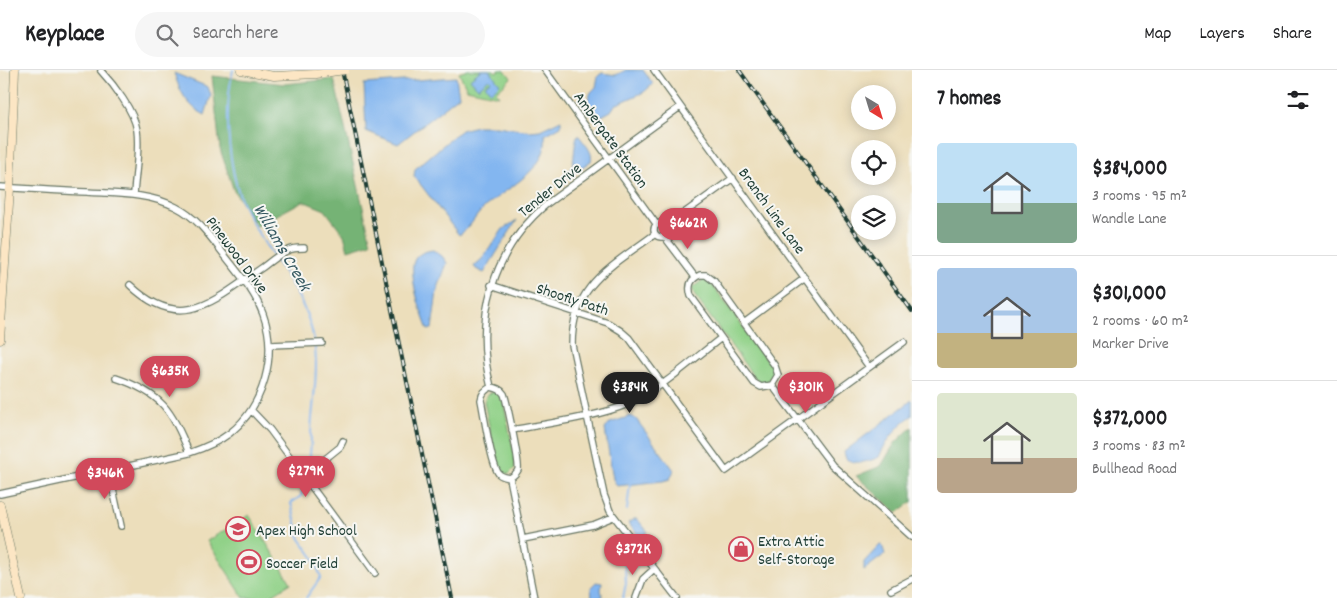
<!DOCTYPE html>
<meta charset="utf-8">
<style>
body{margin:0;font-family:Dekko,sans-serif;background:#f6f6f6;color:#202124;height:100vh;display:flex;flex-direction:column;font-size:19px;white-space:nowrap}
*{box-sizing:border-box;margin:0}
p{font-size:16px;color:#757577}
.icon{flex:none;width:28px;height:28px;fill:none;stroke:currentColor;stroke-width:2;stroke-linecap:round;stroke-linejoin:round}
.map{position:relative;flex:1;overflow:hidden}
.panel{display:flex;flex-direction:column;background:#fff;width:425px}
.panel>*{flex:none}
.needle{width:32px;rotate:142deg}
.controls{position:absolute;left:851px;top:15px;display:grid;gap:10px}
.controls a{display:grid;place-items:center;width:45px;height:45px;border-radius:50%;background:#fff;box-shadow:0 2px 12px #0003;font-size:25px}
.price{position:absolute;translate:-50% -42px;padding:0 11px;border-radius:18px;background:#d1495b;color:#fff;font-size:16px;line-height:32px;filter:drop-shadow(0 1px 2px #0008)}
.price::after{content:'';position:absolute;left:50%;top:30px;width:15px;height:11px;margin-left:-8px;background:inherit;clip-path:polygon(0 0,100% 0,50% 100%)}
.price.on{background:#222;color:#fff}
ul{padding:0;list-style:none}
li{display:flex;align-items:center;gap:15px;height:125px;padding:0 25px}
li+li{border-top:1px solid #e0e0e0}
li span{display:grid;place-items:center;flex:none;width:140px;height:100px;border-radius:5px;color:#555}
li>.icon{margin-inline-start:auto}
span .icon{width:60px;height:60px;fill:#fffc;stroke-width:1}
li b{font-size:21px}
h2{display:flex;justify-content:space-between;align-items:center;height:60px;padding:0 25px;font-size:21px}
header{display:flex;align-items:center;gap:30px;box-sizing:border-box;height:70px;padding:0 25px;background:#fff;border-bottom:1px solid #e0e0e0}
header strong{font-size:24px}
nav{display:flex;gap:28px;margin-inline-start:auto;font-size:18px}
.search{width:350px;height:45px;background:#f6f6f6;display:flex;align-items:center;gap:12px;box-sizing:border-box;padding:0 18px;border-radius:28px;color:#757577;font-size:19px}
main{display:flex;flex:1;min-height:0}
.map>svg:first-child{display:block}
</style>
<header>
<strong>Keyplace</strong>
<div class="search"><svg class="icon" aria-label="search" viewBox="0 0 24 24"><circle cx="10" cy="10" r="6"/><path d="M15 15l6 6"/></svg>Search here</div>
<nav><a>Map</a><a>Layers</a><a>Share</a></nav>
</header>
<main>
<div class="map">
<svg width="912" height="528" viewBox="0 0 912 528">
<rect width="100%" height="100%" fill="#f6f6f2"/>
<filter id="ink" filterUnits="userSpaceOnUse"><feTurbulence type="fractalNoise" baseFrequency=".02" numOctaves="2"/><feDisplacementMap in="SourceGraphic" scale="10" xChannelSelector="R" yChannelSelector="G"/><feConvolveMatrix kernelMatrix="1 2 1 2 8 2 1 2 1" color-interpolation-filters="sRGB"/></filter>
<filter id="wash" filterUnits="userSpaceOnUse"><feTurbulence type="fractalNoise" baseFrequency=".0096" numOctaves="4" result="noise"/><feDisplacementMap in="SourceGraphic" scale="20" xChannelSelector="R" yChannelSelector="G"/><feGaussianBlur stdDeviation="1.12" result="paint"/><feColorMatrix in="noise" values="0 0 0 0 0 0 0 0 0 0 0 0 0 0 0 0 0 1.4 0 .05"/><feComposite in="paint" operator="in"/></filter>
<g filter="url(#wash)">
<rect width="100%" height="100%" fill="#ecdebb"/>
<path fill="#91d188" stroke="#58875e" d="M468,0H494L496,2L499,0H505L511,8L496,22L499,26L467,19L459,3Z
M704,209L714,217L771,295L774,302L773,307L766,312L761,313L754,307L695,226L692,218Z
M494,322L500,324L503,330L514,383L515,398L509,404L503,403L498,397L484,332L487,324Z
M249,445L291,513L267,528H244L207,471Z"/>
<path fill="#74b374" stroke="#4a7854" d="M212,6L285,14L334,9L371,173L348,180L344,165L325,140L303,131L257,156L234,121L220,79Z
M912,357V432L897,443L856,406L881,396L895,373Z"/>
<path fill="#83b6f0" stroke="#517a92" d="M481,0H489L500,14L491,22L485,15L491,11L489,9L478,18L470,9Z
M626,0H643L653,14L644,22L615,35L611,41L598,48H596L587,32L591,22L596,17L598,6L602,3L616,5Z
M174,3L208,17L211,25L205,45C187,36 180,22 174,3Z
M456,7L459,26L398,74L366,61L364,14Z
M561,50V56L545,65C550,102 501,119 480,142C473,150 469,159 459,165L414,106L415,99L461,60L477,56H497L530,61L540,60Z
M577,66H579C584,73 594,82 591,91L567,108V106C576,95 573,79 577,66Z
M517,150L484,203L476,199L474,196L482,189L503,159Z
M433,180L442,186L447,193L437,221L432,259L428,260C422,245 407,203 415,189C419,183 426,181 433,180Z
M912,330V346C900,352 884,374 879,387C868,392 857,395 846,389L844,382Z
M631,346L636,349L674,400L670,409L663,411L617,416L613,409L605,359L610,353Z
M634,449H637L648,462L640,467L628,453Z
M880,475H882L885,484L864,500V492Z
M596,512L602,513L601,520L603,528H592L591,517Z"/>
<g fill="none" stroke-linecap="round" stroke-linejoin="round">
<path stroke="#83b6f0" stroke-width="2" d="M233,0C223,41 228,107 248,145C267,182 297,213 310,254C320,285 315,315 312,348C310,365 312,383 308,401
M305,410L301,426L291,433L300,469L313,487L321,507L306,528
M627,440L630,414
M623,528L626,513L624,482"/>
</g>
</g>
<g filter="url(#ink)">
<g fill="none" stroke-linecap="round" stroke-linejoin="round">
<defs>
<path id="street" d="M545,0L657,155
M654,0L869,297
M101,1C114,15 134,41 137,60C140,81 135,104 134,125
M0,117C29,119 58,121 87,122C116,124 148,123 176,137C198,148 211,168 226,187C240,205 255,222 263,244C278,285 264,336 230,363C217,373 204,378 189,383L0,424
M654 160a7 7 0 1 1 14 0a7 7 0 1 1-14 0Z
M666,156L733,108
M655,164C611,197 572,214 572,275L604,425L610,441L677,528
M664,166L695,207
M700,205H706L714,211L775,296L778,305L772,315L761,317L754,313L691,226C688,216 690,209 700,205Z
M130,215C182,265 216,229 263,197C271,191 282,181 292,179C296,178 300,178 304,178
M491,215L608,253L621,261L629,268L726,401L904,272
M744,253L805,208
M270,275L322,273
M116,308C161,323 173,341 189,383
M772,315L832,395L912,467
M491,317C473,248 493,179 548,133L680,37
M491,317C496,318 501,319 504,324C507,332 520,394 518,400C516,404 513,406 510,408C505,407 502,407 499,404C491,395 484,344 481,330C482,323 485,320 491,317Z
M251,340L270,360L375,503
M512,360C548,353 594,348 628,334C662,319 692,290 721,268
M109,401L121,456
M304,406L340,377L343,371
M510,408L534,528
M523,469L593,455L613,447
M891,520L912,509
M636,528L643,509L654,499"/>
<path id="secondary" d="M241,0L274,6L316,4
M0,270L10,118L15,0
M0,435L21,528"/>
</defs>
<use href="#street" stroke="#677563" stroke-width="8"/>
<use href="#secondary" stroke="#677563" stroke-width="9"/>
<use href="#street" stroke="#fff" stroke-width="5.5"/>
<use href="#secondary" stroke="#fce6c4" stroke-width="8"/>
<defs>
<path id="rail" d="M342,0L452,528
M739,0L912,241"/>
</defs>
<use href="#rail" stroke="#1f3d34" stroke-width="4"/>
<use href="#rail" stroke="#f6f6f2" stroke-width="2" stroke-dasharray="5.5" stroke-linecap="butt"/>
<defs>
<path id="secondary-bridge" d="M316,4L345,0"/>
</defs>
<use href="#secondary-bridge" stroke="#677563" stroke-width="9" stroke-linecap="butt"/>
<use href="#secondary-bridge" stroke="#fce6c4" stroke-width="8"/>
</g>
</g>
<defs>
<symbol id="school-ring" viewBox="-11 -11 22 22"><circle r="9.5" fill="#f6f6f2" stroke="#d1495b" stroke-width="1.5"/><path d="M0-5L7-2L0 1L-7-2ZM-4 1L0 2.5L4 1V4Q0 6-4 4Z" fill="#d1495b"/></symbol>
<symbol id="shop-ring" viewBox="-11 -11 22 22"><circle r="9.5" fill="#f6f6f2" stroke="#d1495b" stroke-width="1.5"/><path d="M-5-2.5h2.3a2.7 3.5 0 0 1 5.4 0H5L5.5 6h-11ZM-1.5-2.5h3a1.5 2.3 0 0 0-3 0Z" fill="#d1495b"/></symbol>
<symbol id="stadium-ring" viewBox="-11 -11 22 22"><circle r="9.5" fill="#f6f6f2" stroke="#d1495b" stroke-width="1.5"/><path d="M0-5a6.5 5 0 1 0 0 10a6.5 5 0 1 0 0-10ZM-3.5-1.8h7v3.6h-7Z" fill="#d1495b"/></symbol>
</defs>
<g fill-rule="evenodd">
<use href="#school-ring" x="224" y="445" width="28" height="28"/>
<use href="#shop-ring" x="727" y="465" width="28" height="28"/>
<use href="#stadium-ring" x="235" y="478" width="28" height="28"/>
</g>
<g text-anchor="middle" stroke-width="4" stroke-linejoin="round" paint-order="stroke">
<g font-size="16" fill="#1f3d34" stroke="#f6f6f2">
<text transform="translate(612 69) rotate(54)" y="6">Ambergate Station</text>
<text transform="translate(549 119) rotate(-39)" y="6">Tender Drive</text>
<text transform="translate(773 140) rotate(54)" y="6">Branch Line Lane</text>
<text transform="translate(238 184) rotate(53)" y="6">Pinewood Drive</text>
<text transform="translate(573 228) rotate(18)" y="6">Shoofly Path</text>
</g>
<g font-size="16" fill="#1f3d34" stroke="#f6f6f2" text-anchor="start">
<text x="256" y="465">Apex High School</text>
<text x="758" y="476">Extra Attic<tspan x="758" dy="18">Self-Storage</tspan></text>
<text x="266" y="498">Soccer Field</text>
</g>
<g font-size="18" font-style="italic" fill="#385b63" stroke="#f6f6f2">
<text transform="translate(283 177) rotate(60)" y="6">Williams Creek</text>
</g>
</g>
</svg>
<div class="controls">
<a><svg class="needle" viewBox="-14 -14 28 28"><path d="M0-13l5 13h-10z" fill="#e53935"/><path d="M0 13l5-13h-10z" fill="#757577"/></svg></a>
<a><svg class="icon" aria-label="locate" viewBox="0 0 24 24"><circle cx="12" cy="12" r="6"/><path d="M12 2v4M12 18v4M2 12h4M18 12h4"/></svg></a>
<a><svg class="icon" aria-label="layers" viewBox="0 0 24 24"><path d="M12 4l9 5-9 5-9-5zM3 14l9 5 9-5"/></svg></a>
</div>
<b class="price" style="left:688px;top:180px">$662K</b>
<b class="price" style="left:170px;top:328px">$635K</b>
<b class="price on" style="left:630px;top:344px">$384K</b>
<b class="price" style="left:806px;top:344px">$301K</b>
<b class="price" style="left:306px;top:428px">$279K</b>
<b class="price" style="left:105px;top:430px">$346K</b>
<b class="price" style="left:633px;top:506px">$372K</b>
</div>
<section class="panel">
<h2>7 homes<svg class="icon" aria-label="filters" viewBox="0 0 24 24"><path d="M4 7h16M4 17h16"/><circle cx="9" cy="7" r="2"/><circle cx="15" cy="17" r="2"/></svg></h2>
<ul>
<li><span style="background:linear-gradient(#bfe0f5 60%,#7fa58c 0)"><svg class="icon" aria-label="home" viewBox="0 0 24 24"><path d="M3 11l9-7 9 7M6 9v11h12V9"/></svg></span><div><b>$384,000</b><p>3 rooms · 95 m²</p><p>Wandle Lane</p></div></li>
<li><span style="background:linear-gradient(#a9c7e8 65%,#c2b280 0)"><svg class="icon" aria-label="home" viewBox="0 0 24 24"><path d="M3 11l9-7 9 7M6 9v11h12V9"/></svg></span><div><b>$301,000</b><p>2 rooms · 60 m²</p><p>Marker Drive</p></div></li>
<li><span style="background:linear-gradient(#dfe7d0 65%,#b9a48a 0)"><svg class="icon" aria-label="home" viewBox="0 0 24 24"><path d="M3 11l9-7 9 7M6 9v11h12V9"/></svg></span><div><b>$372,000</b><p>3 rooms · 83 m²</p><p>Bullhead Road</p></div></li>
</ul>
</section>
</main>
